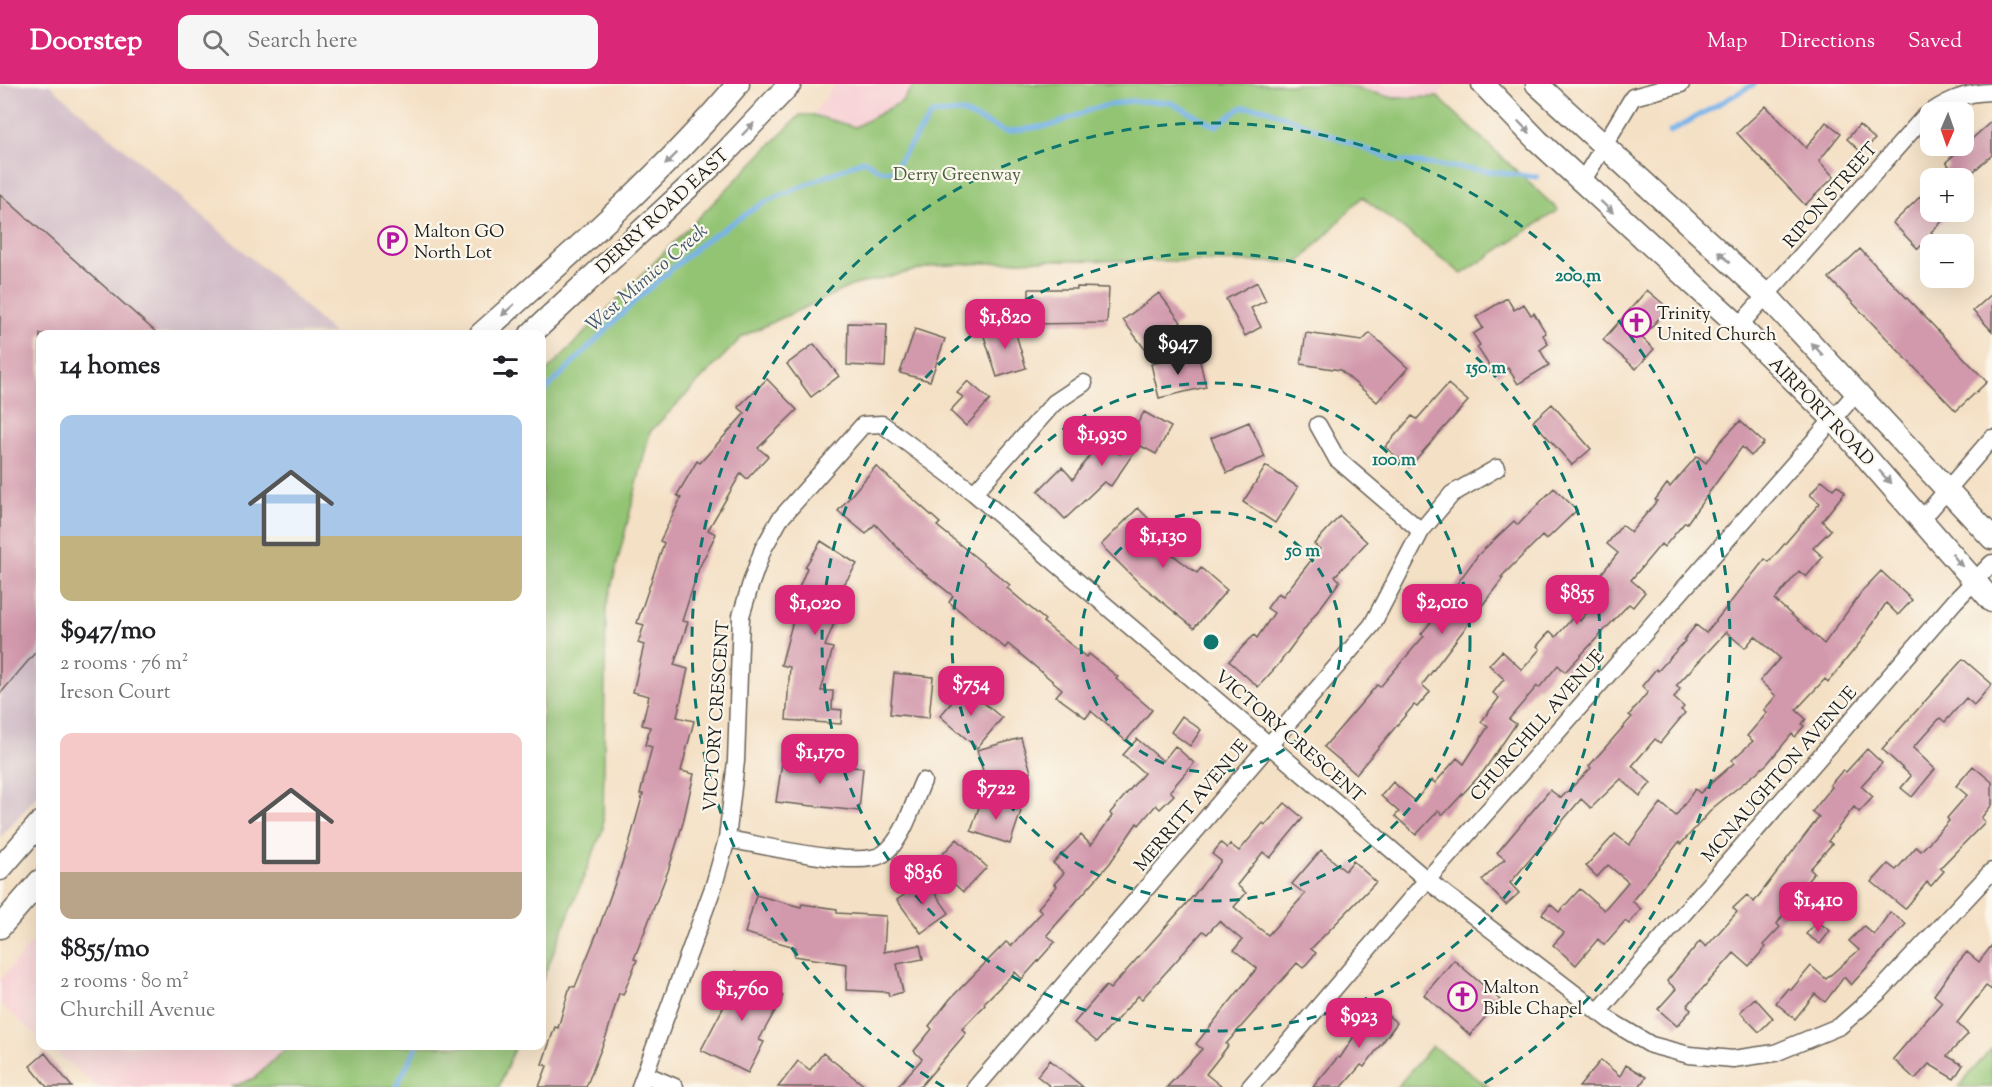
<!DOCTYPE html>
<meta charset="utf-8">
<style>
body{margin:0;font-family:"Sorts Mill Goudy",serif;background:#f6f6f6;color:#202124;height:100vh;display:flex;flex-direction:column;font-size:22px;white-space:nowrap}
*{box-sizing:border-box;margin:0}
p{font-size:20px;color:#757577}
.icon{flex:none;width:33px;height:33px;fill:none;stroke:currentColor;stroke-width:2;stroke-linecap:round;stroke-linejoin:round}
.map{position:relative;flex:1;overflow:hidden}
.side{position:absolute;left:36px;top:246px;width:510px;height:720px;display:flex;flex-direction:column;background:#fff;border-radius:12px;box-shadow:0 6px 24px #0002}
.side>*{flex:none}
.needle{width:39px;rotate:182deg}
.tools{position:absolute;left:1920px;top:18px;display:grid;gap:12px}
.tools a{display:grid;place-items:center;width:54px;height:54px;border-radius:12px;background:#fff;box-shadow:0 6px 24px #0002;font-size:30px}
.price{position:absolute;translate:-50% -51px;padding:0 14px;border-radius:12px;background:#db2777;color:#fff;font-size:20px;line-height:39px;filter:drop-shadow(0 2px 3px #0008)}
.price::after{content:'';position:absolute;left:50%;top:36px;width:18px;height:14px;margin-left:-9px;background:inherit;clip-path:polygon(0 0,100% 0,50% 100%)}
.price.selected{background:#222;color:#fff}
ul{padding:0;list-style:none}
li{display:grid;align-content:center;gap:12px;height:318px;padding:0 24px}
li span{display:grid;place-items:center;height:186px;border-radius:12px;color:#555}
li>.icon{margin-inline-start:auto}
span .icon{width:108px;height:108px;fill:#fffc;stroke-width:1}
li b{font-size:26px}
h2{display:flex;justify-content:space-between;align-items:center;height:72px;padding:0 24px;font-size:26px}
header{display:flex;align-items:center;gap:36px;box-sizing:border-box;height:84px;padding:0 30px;background:#db2777;color:#fff}
header strong{font-size:28px}
nav{display:flex;gap:33px;margin-inline-start:auto;font-size:21px}
.search{width:420px;height:54px;background:#f6f6f6;display:flex;align-items:center;gap:15px;box-sizing:border-box;padding:0 21px;border-radius:12px;color:#757577;font-size:22px}
.map>svg:first-child{display:block}
</style>
<header>
<strong>Doorstep</strong>
<div class="search"><svg class="icon" aria-label="search" viewBox="0 0 24 24"><circle cx="10" cy="10" r="6"/><path d="M15 15l6 6"/></svg>Search here</div>
<nav><a>Map</a><a>Directions</a><a>Saved</a></nav>
</header>
<div class="map">
<svg width="1992" height="1003" viewBox="0 0 1992 1003">
<rect width="100%" height="100%" fill="#fbf7ec"/>
<filter id="ink" filterUnits="userSpaceOnUse"><feTurbulence type="fractalNoise" baseFrequency=".0167" numOctaves="2"/><feDisplacementMap in="SourceGraphic" scale="12" xChannelSelector="R" yChannelSelector="G"/><feConvolveMatrix kernelMatrix="1 2 1 2 8 2 1 2 1" color-interpolation-filters="sRGB"/></filter>
<filter id="wash" filterUnits="userSpaceOnUse"><feTurbulence type="fractalNoise" baseFrequency=".008" numOctaves="4" result="noise"/><feDisplacementMap in="SourceGraphic" scale="24" xChannelSelector="R" yChannelSelector="G"/><feGaussianBlur stdDeviation="1.35" result="paint"/><feColorMatrix in="noise" values="0 0 0 0 0 0 0 0 0 0 0 0 0 0 0 0 0 1.4 0 .05"/><feComposite in="paint" operator="in"/></filter>
<g filter="url(#wash)">
<rect width="100%" height="100%" fill="#f4e0c5"/>
<path fill="#f7cfd4" d="M835,0H915L901,18L855,43L813,31Z
M1339,0H1446L1438,13L1394,14Z
M40,849V954L0,920V896Z
M49,962H288L255,994L231,1003H97Z"/>
<path fill="#d2bdc8" d="M0,0H49L278,197L334,250H40V708L0,754Z"/>
<path fill="#93c473" stroke="#587048" stroke-width="1.5" d="M915,0H1339L1394,14L1438,13L1558,126L1462,190L1362,113L1300,178L1038,176L934,182L851,202L743,252L650,348L606,524L603,745L542,897V292L800,31H813L855,43L901,18Z
M288,962H515L499,1003H231L255,994Z
M1432,962L1489,1003H1397Z
M1992,964V1003H1958Z"/>
<g fill="none" stroke-linecap="round" stroke-linejoin="round">
<path stroke="#78b3e9" stroke-width="5" d="M1670,48L1754,0
M542,310L637,215L703,158L763,119L864,76L879,86L892,87L932,30L962,28L1006,48L1053,41L1095,24L1128,17L1170,18L1216,42L1242,23L1263,24L1393,76L1537,93
M396,1003L417,962"/>
</g>
<g id="blocks">
<path fill="#d298ac" d="M1766,22L1806,64L1826,38L1841,49L1819,77L1834,93L1805,121L1737,49Z
M1992,37V71L1966,94H1936L1949,82L1946,78Z
M1859,41L1875,55L1862,69L1847,55Z
M1930,103V128H1952L1931,148L1933,150L1918,165L1893,139Z
M0,110L158,250H40V563L0,610Z
M1860,165L1987,298L1956,327L1829,194Z
M1257,198L1266,217L1251,224L1261,243L1245,252L1226,215Z
M1077,203L1109,204L1107,239L1029,240V205H1077Z
M1647,206L1668,224L1642,254L1654,265L1636,285L1603,256Z
M1159,209L1181,238L1144,264L1123,236Z
M1992,210V247L1973,227Z
M1507,214L1514,226L1524,220L1531,231L1534,229L1546,249L1543,251L1548,260L1540,266L1549,281L1518,300L1508,284L1498,291L1492,282L1490,283L1477,263L1480,261L1473,250L1483,244L1476,233Z
M848,239L887,240L885,283L847,281Z
M1013,240L1026,284L997,293L983,249Z
M915,245L945,255L930,297L900,289Z
M1306,249L1362,257L1370,249L1408,284L1377,318L1340,286L1301,280Z
M814,260L839,292L811,313L787,280Z
M1198,269L1206,303L1159,314L1151,280Z
M767,295L797,326L758,364L768,372L747,395L741,389L708,446L716,450L699,484L682,537L688,538L674,581L688,585L677,633L694,637L681,687L694,690L683,739L668,787L634,875L637,876L623,911L619,909L607,950L586,1003H539L547,982L542,980L555,943L558,944L570,902L575,903L597,849L629,760L643,710H640L652,663L645,661L650,643L642,641L649,612L633,608L644,561L638,559L644,541L637,539L664,459L660,457L681,414L677,411L697,377L700,379L745,329L738,323Z
M968,297L990,316L966,342L950,327L963,313L957,309Z
M1448,300L1468,317L1409,383L1385,363L1412,332L1417,335Z
M1552,320L1591,365L1572,381L1533,337Z
M1144,328L1171,343L1156,370L1139,361L1111,402L1104,398L1065,435L1038,407L1062,383L1073,395L1100,356L1120,370Z
M1740,337L1764,359L1751,372L1742,363L1687,439L1685,438L1664,463L1661,460L1631,496L1645,508L1633,523L1629,520L1565,588L1558,581L1539,604L1537,602L1509,635L1516,640L1483,688L1443,731L1438,727L1416,751L1395,732L1399,728L1381,712L1393,698L1415,717L1432,696L1435,699L1457,674L1464,680L1488,643L1481,638L1499,614L1493,609L1504,595L1489,581L1502,567L1522,586L1540,565L1537,562L1550,547L1556,553L1574,532L1580,537L1608,503L1597,495L1618,469L1607,460L1622,441L1631,448L1657,417L1655,416L1667,400L1670,403L1697,372L1706,379L1719,359Z
M1249,338L1265,373L1227,389L1211,354Z
M876,382L940,439L937,442L1010,501L1007,504L1045,536L1043,538L1086,573L1089,570L1118,593L1116,595L1152,626L1126,657L1091,627L1086,634L1056,612L1062,605L1008,560L1005,564L949,518L953,512L915,482L875,440L866,450L838,427Z
M1266,382L1298,403L1275,439L1243,418Z
M1822,396L1833,405L1837,401L1845,408L1822,437L1831,446L1813,464L1823,473L1806,493L1799,487L1775,516L1824,560L1863,506L1881,487L1912,516L1898,531L1886,519L1862,556L1828,598L1825,595L1796,626L1806,635L1802,640L1804,642L1795,653L1792,650L1767,680L1714,723L1681,760L1679,758L1632,817L1641,825L1629,840L1625,837L1604,861L1598,855L1576,881L1553,861L1564,849L1542,830L1550,820L1559,828L1580,805L1604,826L1628,798L1608,781L1597,793L1586,782L1615,750L1629,761L1661,719L1676,732L1695,705L1700,709L1734,679L1732,676L1753,657L1747,652L1767,629L1764,626L1776,612L1760,597L1780,574L1755,552L1745,564L1726,548L1676,602L1680,605L1674,614L1684,623L1681,626L1685,629L1660,659L1655,655L1632,682L1651,699L1640,712L1621,695L1591,724L1581,715L1510,799L1519,809L1506,821L1482,796L1505,775L1497,769L1550,706L1561,714L1591,684L1589,682L1632,633L1629,631L1648,608L1642,602L1656,585L1658,587L1685,557L1684,556L1696,541L1706,549L1765,475L1769,478L1820,419L1810,411Z
M1554,404L1577,426L1546,456L1542,452L1501,493L1503,494L1422,601L1430,608L1417,623L1414,621L1356,690L1324,663L1377,601L1380,603L1424,552L1421,550L1454,510L1451,508L1478,471L1514,437L1518,441Z
M1138,424L1161,447L1157,451L1177,466L1173,471L1197,489L1201,484L1227,506L1194,544L1137,497L1101,461Z
M1340,432L1367,458L1335,492L1340,497L1278,581L1258,603L1229,577L1254,551L1257,554L1274,529L1267,524L1278,509L1283,512L1320,465L1314,460Z
M821,457L857,480L834,516L842,519L825,562L833,564L821,607H833L832,625L842,626L841,640L786,636L790,583L781,581L794,533L788,530L807,484L805,483Z
M1963,575L1992,600L1974,621L1966,614L1945,638L1940,634L1913,664L1935,685L1912,713L1901,704L1911,692L1882,665Z
M894,589L933,593L929,634L890,630Z
M965,603L1002,634L977,664L940,632Z
M1182,632L1201,646L1190,662L1171,648Z
M1021,654L1031,688L987,701L977,666Z
M1137,655L1163,677L1175,662L1194,679L1170,707L1174,711L1160,725L1156,721L1139,741L1137,739L1110,779L1047,851L1055,858L1022,895L1015,888L984,919L985,921L962,945L966,949L920,1003H897L922,975L914,967L932,945L929,942L950,915L1006,858L1011,862L1042,828L1038,824L1057,802L1054,800L1064,789L1053,779L1081,751L1091,761L1112,732L1110,729L1144,689L1123,671Z
M1867,665L1882,679L1861,702L1873,713L1859,728L1854,723L1828,757L1832,760L1810,785L1814,789L1796,811L1777,840L1780,843L1763,861L1766,863L1749,882L1734,869L1687,922L1691,926L1677,942L1658,925L1676,905L1667,897L1700,857L1706,863L1737,828L1733,824L1747,811L1754,818L1819,733L1812,728L1832,703L1830,701L1843,686L1846,688Z
M783,672L821,678V680L863,684L859,727L776,718Z
M1973,682L1992,698V721L1981,734L1985,738L1940,784L1944,787L1931,802L1927,798L1905,825L1872,798L1888,780L1896,786L1916,763L1921,767L1949,737L1947,734L1967,711L1956,702Z
M982,714L1021,727L1010,760L971,747Z
M1285,719L1303,734L1270,774L1263,768L1237,801L1246,809L1234,823L1255,841L1268,851L1305,810L1292,800L1321,766L1345,787L1353,777L1376,798L1311,865L1316,869L1303,884L1297,879L1226,960L1228,962L1206,990L1222,1003H1167L1202,965L1196,960L1257,884L1234,866L1242,856L1219,837L1207,850L1203,847L1142,915L1138,912L1097,958L1074,939L1106,902L1110,905L1194,811L1221,777L1212,770L1221,759L1227,764L1230,760L1239,767L1263,739L1265,741Z
M957,755L987,783L963,808L933,780Z
M926,796L949,829L921,849L897,816Z
M756,811L801,823L802,820L837,825V829L886,832L884,868L920,861L923,875L897,880L903,908L889,912L888,908L846,906L847,880L794,872L795,863L745,849Z
M1890,828L1906,840L1851,901L1844,893L1825,918L1815,910L1795,935L1776,919L1788,904L1791,906L1811,882L1826,895L1859,866L1849,857L1864,842L1874,851Z
M1817,837L1830,847L1820,860L1806,850Z
M1992,861V906L1986,902L1957,939L1968,950L1947,972L1963,981L1954,995L1929,980L1915,995L1893,975L1942,918L1934,911L1954,883L1967,868L1979,878Z
M1454,876L1500,916L1470,951L1424,911Z
M736,887L783,912L759,956L764,958L748,989L701,966L724,922L719,919Z
M1755,914L1773,934L1759,948L1740,928Z
M1374,920L1397,939L1364,983L1361,981L1342,1003H1313L1338,973L1340,974L1364,937L1362,935Z
M45,969L72,1003H47L30,982Z
M823,969L866,1003H778L798,977L810,986Z
M1050,976L1083,1003H1051L1037,992Z
M1601,976L1620,992L1626,981L1646,993L1639,1003H1579Z"/>
</g>
</g>
<g filter="url(#ink)">
<use href="#blocks" fill-opacity="0" stroke="#686157" stroke-width="1.5"/>
<g fill="none" stroke-linecap="round" stroke-linejoin="round">
<defs>
<path id="street" d="M1582,98L1633,13L1681,0
M1739,242L1923,34C1944,18 1965,8 1992,8
M1318,341L1337,375L1421,447
M974,409L1054,319L1084,299
M1922,435L1992,354
M727,755C759,760 858,786 883,770C904,756 913,719 923,697
M1598,928L1955,517L1992,479
M645,990L675,1003
M640,1003L714,801L727,755L736,677L741,532L751,499L763,465L780,435L863,341L882,340L974,409L1427,796L1609,936L1651,961L1689,971L1733,975L1775,969L1840,942L1880,907L1992,787
M976,1003L1372,541L1421,447L1452,410L1497,384
M1250,1003L1427,796L1857,308"/>
<path id="secondary" d="M1483,0L1537,56L1739,242L1832,334L1992,517
M1537,0L1767,212L1992,454
M481,250C570,171 661,92 738,0
M531,250L724,70L790,0
M0,785L40,739
M0,843L40,797"/>
</defs>
<use href="#street" stroke="#686157" stroke-width="19"/>
<use href="#secondary" stroke="#686157" stroke-width="25"/>
<use href="#street" stroke="#fff" stroke-width="16"/>
<use href="#secondary" stroke="#fff" stroke-width="22"/>
</g>
<defs><path id="oneway-solid" d="M-6-.8H1V-3.2L6.5 0L1 3.2V.8H-6Z" transform="scale(1.5)"/></defs>
<g fill="#999">
<use href="#oneway-solid" transform="translate(1524 43) rotate(45)"/>
<use href="#oneway-solid" transform="translate(748 45) rotate(-46)"/>
<use href="#oneway-solid" transform="translate(671 75) rotate(135)"/>
<use href="#oneway-solid" transform="translate(1607 123) rotate(43)"/>
<use href="#oneway-solid" transform="translate(1724 173) rotate(-138)"/>
<use href="#oneway-solid" transform="translate(508 226) rotate(138)"/>
<use href="#oneway-solid" transform="translate(1817 265) rotate(-133)"/>
<use href="#oneway-solid" transform="translate(1885 393) rotate(48)"/>
<use href="#oneway-solid" transform="translate(1957 476) rotate(51)"/>
</g>
</g>
<g fill="none" stroke="#0f766e" stroke-width="3" stroke-dasharray="10 8">
<circle cx="1211" cy="558" r="130"/>
<circle cx="1211" cy="558" r="259"/>
<circle cx="1211" cy="558" r="389"/>
<path d="M944 1003A519 519 0 1 1 1478 1003"/>
</g>
<defs>
<symbol id="parking-ring" viewBox="-11 -11 22 22"><circle r="9.5" fill="#fbf7ec" stroke="#b5179e" stroke-width="1.5"/><path d="M-3.5-5.5H1a3.5 3.5 0 0 1 0 7H-1V5.5H-3.5ZM-1-3.4V-.6H.8a1.4 1.4 0 0 0 0-2.8Z" fill="#b5179e"/></symbol>
<symbol id="church-ring" viewBox="-11 -11 22 22"><circle r="9.5" fill="#fbf7ec" stroke="#b5179e" stroke-width="1.5"/><path d="M-1.2-6h2.4v3.5h3.3v2.4h-3.3V6h-2.4V-.1h-3.3v-2.4h3.3Z" fill="#b5179e"/></symbol>
</defs>
<g fill-rule="evenodd">
<use href="#parking-ring" x="376" y="140" width="33" height="33"/>
<use href="#church-ring" x="1620" y="222" width="33" height="33"/>
<use href="#church-ring" x="1446" y="896" width="33" height="33"/>
</g>
<g text-anchor="middle" stroke-width="4.5" stroke-linejoin="round" paint-order="stroke">
<g font-size="18" fill="#4c5f3f" stroke="#fbf7ec">
<text x="957" y="96">Derry Greenway</text>
</g>
<g font-size="18" fill="#1c1c1c" stroke="#fbf7ec">
<text transform="translate(1830 111) rotate(-49)" y="6">RIPON STREET</text>
<text transform="translate(662 127) rotate(-43)" y="6">DERRY ROAD EAST</text>
<text transform="translate(1822 327) rotate(46)" y="6">AIRPORT ROAD</text>
<text transform="translate(716 632) rotate(-86)" y="6">VICTORY CRESCENT</text>
<text transform="translate(1537 641) rotate(-49)" y="6">CHURCHILL AVENUE</text>
<text transform="translate(1290 652) rotate(41)" y="6">VICTORY CRESCENT</text>
<text transform="translate(1779 690) rotate(-49)" y="6">MCNAUGHTON AVENUE</text>
<text transform="translate(1191 721) rotate(-50)" y="6">MERRITT AVENUE</text>
</g>
<g font-size="18" fill="#1c1c1c" stroke="#fbf7ec" text-anchor="start">
<text x="414" y="153">Malton GO<tspan x="414" dy="21">North Lot</tspan></text>
<text x="1657" y="235">Trinity<tspan x="1657" dy="21">United Church</tspan></text>
<text x="1483" y="909">Malton<tspan x="1483" dy="21">Bible Chapel</tspan></text>
</g>
<g font-size="20" font-style="italic" fill="#41586e" stroke="#fbf7ec">
<text transform="translate(646 193) rotate(-41)" y="7">West Mimico Creek</text>
</g>
</g>
<circle cx="1211" cy="558" r="9" fill="#0f766e" stroke="#fbf7ec" stroke-width="3"/>
<g font-size="18" text-anchor="middle" font-weight="bold" fill="#0f766e" stroke="#fbf7ec" stroke-width="4.5" stroke-linejoin="round" paint-order="stroke">
<text x="1578" y="197">200 m</text>
<text x="1486" y="289">150 m</text>
<text x="1394" y="381">100 m</text>
<text x="1303" y="472">50 m</text>
</g>
</svg>
<div class="tools">
<a><svg class="needle" viewBox="-14 -14 28 28"><path d="M0-13l5 13h-10z" fill="#e53935"/><path d="M0 13l5-13h-10z" fill="#757577"/></svg></a>
<a>+</a>
<a>−</a>
</div>
<b class="price" style="left:1005px;top:266px">$1,820</b>
<b class="price selected" style="left:1178px;top:292px">$947</b>
<b class="price" style="left:1102px;top:383px">$1,930</b>
<b class="price" style="left:1163px;top:485px">$1,130</b>
<b class="price" style="left:1577px;top:542px">$855</b>
<b class="price" style="left:1442px;top:551px">$2,010</b>
<b class="price" style="left:815px;top:552px">$1,020</b>
<b class="price" style="left:971px;top:633px">$754</b>
<b class="price" style="left:820px;top:701px">$1,170</b>
<b class="price" style="left:996px;top:737px">$722</b>
<b class="price" style="left:923px;top:822px">$836</b>
<b class="price" style="left:1818px;top:849px">$1,410</b>
<b class="price" style="left:742px;top:938px">$1,760</b>
<b class="price" style="left:1359px;top:965px">$923</b>
<section class="side">
<h2>14 homes<svg class="icon" aria-label="filters" viewBox="0 0 24 24"><path d="M4 7h16M4 17h16"/><circle cx="9" cy="7" r="2"/><circle cx="15" cy="17" r="2"/></svg></h2>
<ul>
<li><span style="background:linear-gradient(#a9c7e8 65%,#c2b280 0)"><svg class="icon" aria-label="home" viewBox="0 0 24 24"><path d="M3 11l9-7 9 7M6 9v11h12V9"/></svg></span><div><b>$947/mo</b><p>2 rooms · 76 m²</p><p>Ireson Court</p></div></li>
<li><span style="background:linear-gradient(#f6c9c9 75%,#b9a48a 0)"><svg class="icon" aria-label="home" viewBox="0 0 24 24"><path d="M3 11l9-7 9 7M6 9v11h12V9"/></svg></span><div><b>$855/mo</b><p>2 rooms · 80 m²</p><p>Churchill Avenue</p></div></li>
</ul>
</section>
</div>
